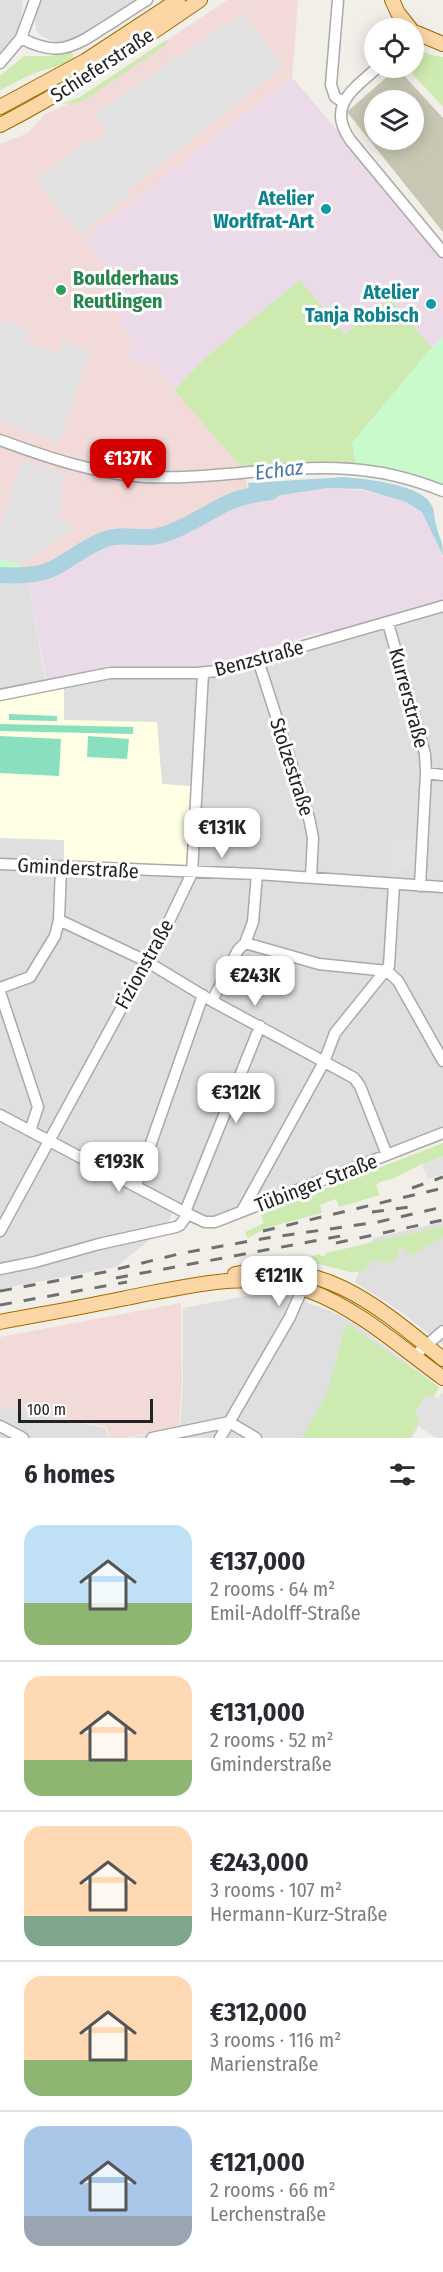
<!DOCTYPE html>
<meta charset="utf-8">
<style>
body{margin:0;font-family:"Fira Sans Condensed",sans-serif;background:#f7f7f7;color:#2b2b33;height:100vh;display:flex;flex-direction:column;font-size:22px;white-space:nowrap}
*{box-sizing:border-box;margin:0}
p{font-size:20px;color:#7c7c81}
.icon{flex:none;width:33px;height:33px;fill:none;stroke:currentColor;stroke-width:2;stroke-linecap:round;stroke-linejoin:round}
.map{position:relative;height:1438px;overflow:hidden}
.details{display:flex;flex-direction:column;background:#fff;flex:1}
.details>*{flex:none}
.fabs{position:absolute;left:364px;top:18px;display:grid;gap:12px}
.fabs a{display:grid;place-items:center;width:60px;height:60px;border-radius:50%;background:#fff;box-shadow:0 3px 15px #0003;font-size:30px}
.scale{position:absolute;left:18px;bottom:15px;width:135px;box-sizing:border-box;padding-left:6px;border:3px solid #222;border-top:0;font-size:16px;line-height:21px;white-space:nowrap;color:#222;-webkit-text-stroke:4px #fff;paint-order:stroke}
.price{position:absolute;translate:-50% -51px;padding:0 14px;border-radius:12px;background:#fff;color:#222;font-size:20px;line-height:39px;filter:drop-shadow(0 2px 3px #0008)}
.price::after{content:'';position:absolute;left:50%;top:36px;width:18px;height:14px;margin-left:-9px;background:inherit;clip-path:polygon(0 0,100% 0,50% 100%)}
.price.on{background:#d40000;color:#fff}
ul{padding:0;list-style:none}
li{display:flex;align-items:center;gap:18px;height:150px;padding:0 24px}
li+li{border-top:2px solid #e1e1e2}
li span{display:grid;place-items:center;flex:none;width:168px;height:120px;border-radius:18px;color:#555}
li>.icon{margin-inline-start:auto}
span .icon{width:72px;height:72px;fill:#fffc;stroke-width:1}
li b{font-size:26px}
h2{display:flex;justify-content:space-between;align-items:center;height:72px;padding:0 24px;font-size:26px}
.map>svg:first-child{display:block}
</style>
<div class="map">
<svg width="443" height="1438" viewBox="0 0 443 1438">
<rect width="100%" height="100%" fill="#f2efe9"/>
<path fill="#e0dfdf" d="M0,0H23L20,27L15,38L0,54Z
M39,0H136L83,35L68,42L58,43L43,37L36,30L35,21Z
M27,575L46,685L106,673H197L443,606V1133L215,1222L174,1208L167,1226L116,1267L0,1289V577Z
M443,1222V1345L400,1311L355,1282L373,1238Z
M273,1291L331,1311L354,1323L439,1387L412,1438H131L180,1426L183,1385V1308Z
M0,1406L105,1428L109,1438H0Z"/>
<path fill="#f2dad9" d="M227,0H298L292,77L84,240L105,268L113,287L121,314L120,328L129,332L133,343L128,358L151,366L174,390L245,472L249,495L223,504L202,516L151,536L130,533L107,537L76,551L52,567L18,574L19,564L0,558V144L28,133L44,115L80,98Z
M181,1303L182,1384L179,1426L127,1438H110L106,1427L0,1406V1337Z"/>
<path fill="#ebdbe8" d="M292,77L443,255V337L432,348L423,339L345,335L205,358L174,390L151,366L128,358L133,343L126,340L129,332L120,328L121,314L113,287L105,268L83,240Z
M327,488L361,490L411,503L423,511L443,558V606L343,636L317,633L257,651L222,670L138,672L47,685L27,575L53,570L78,554L107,540L130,536L151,539L203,518L224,505L252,495Z"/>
<path fill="#ffffe5" d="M64,682V720L157,722L162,784L189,786L198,783L192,873L64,868V840L0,838V695Z"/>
<path fill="#c7c7b4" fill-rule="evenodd" d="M397,68L443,118V232L347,112ZM375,100H414V140H375Z"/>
<path fill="#cdebb0" d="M166,40L168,43L91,96L80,102L61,104L80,97Z
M414,48L431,55L443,57V107L407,68H414Z
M71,51L74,58C59,68 50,67 35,73C23,78 11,85 0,90V76L24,56H50Z
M300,280L345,334L389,298L432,348L352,443L357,469L245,472L174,390L205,358Z
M443,1143V1156L422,1164L394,1178L380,1182L376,1185L380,1195L339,1207L336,1199L320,1205L322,1213L266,1228L248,1238L245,1232L264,1223L260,1214Z
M443,1226V1237L412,1255L406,1252L404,1247L399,1249L397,1258L386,1264L372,1259L363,1272H350L311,1262L312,1256L320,1254L321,1256L326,1255V1253Z
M346,1323L439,1387L410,1438H302L327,1394Z"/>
<path fill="#c8facc" d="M443,337V491L357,469L352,443L421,360Z
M0,558L20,564L17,577H0Z"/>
<path fill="#88e0be" d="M9,714L57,716V721L9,720Z
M0,724L133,727V734L0,731Z
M0,736L61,739L59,776L0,773Z
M88,736L129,739L127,759L87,757Z"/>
<path fill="#e2e2e2" d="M243,13L284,66L129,190L133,196L127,201L125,199L80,235L36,180L88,139L92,144L107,133L95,113Z
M0,320L28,329L24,342L59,354L63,342L90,351L59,443L0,422Z
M22,460L64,473L59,519L75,528L20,564L0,557V526Z
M393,839L417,840L416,861L391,876Z
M443,1156V1174L428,1179L422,1164Z
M441,1393L443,1394V1438H437L418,1426L420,1421L415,1414L425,1395L439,1398Z"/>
<path fill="#aad3df" d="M344,477C365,479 423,484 432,506C435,511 434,519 436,524C439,539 443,539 443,556L422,512L406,502L362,489L327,488L268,497L266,493L250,496L248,483Z"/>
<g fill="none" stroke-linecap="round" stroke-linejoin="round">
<path stroke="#aad3df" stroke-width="16" d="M0,575C16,576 39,576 54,568C72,559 87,545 106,539C123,533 137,539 152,537C175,534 202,516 223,505C238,497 254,494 271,492"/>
<defs>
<path id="minor" d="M338,0L331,85L335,97L343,102
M21,38C56,57 73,48 103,28C118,19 132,9 147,0
M0,63L21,38L35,0
M377,68C352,90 326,107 351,141L443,252
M0,440C46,457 96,474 145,477C214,480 282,464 350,469C382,471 413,479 443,491
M388,623L425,754L426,773L420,886
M258,660L309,818L313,838L311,877
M0,695L110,673H197L217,671L443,606
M426,773L443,775
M0,864L257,874L443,887
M59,920L146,961L212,1001L354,1078L360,1086L387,1155
M245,943L319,964L387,971L398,981L443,1061
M0,988L30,977L55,936L59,920L61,867
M0,992L38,1107L30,1131
M212,1001L238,950L245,943L253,922L257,874
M0,1115L188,1214L205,1222H215L443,1133
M136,1186L203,995
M242,1211L324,1062L335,1033L389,966L394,885
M185,1212L260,1026
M0,1231L170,919L192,873L203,673
M0,1269L35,1262L99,1244L176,1227L180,1225L188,1214
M414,1356L443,1331
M0,1426L23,1438
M152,1438L229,1422L256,1438
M220,1438L290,1317L305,1283"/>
<path id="major" d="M392,0L398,13L410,28
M414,32L443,44
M0,107L85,61L178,0
M0,125C71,89 135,44 200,0
M235,1274C322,1256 380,1308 443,1359
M0,1322C42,1314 84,1307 126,1298C185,1287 250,1268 310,1291C360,1310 400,1347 443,1378"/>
</defs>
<use href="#minor" stroke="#a9a9a9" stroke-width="13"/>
<use href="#major" stroke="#a06b00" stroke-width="16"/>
<use href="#minor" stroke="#fff" stroke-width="10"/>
<use href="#major" stroke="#fcd6a4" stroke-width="14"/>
<path stroke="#707070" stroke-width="3" stroke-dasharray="12 12" stroke-linecap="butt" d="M412,1188L443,1177
M372,1212L417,1206
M263,1231L443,1188
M336,1243L443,1220
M116,1278L346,1235
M0,1291L105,1272L183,1253L267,1238L378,1222L443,1207
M0,1305L127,1282"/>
</g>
<g fill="#0f9aa8" stroke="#fff" stroke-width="2">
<circle cx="326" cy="209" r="6"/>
<circle cx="431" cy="304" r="6"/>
</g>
<circle fill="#2e9e5b" stroke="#fff" stroke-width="2" cx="61" cy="290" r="6"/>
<g text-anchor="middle" stroke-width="6" stroke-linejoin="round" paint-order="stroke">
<g font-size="20" fill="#222" stroke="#fff">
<text transform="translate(102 65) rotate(-33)" y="7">Schieferstraße</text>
<text transform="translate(259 658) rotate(-15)" y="7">Benzstraße</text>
<text transform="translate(409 698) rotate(75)" y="7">Kurrerstraße</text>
<text transform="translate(292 767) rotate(72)" y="7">Stolzestraße</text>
<text transform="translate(78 868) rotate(3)" y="7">Gminderstraße</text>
<text transform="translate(144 964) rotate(-61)" y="7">Fizionstraße</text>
<text transform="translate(316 1183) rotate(-21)" y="7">Tübinger Straße</text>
</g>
<g font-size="20" font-weight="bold" fill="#0d838f" stroke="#fff" text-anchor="end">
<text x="314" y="205">Atelier<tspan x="314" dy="23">Worlfrat-Art</tspan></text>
<text x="419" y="299">Atelier<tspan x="419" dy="23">Tanja Robisch</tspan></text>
</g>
<g font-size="20" font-weight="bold" fill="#27864d" stroke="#fff" text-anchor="start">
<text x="73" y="285">Boulderhaus<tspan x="73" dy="23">Reutlingen</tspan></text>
</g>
<g font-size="21" font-style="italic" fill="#4a7aab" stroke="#fff">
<text transform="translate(279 470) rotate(-7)" y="7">Echaz</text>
</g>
</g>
</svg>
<div class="fabs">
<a><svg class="icon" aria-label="locate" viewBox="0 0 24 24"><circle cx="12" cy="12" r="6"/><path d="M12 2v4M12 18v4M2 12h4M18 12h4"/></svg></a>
<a><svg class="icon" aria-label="layers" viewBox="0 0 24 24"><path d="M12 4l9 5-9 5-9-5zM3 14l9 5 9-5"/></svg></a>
</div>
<div class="scale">100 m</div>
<b class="price on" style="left:128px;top:490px">€137K</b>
<b class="price" style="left:222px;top:859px">€131K</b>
<b class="price" style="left:255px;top:1007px">€243K</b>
<b class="price" style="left:236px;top:1124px">€312K</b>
<b class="price" style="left:119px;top:1193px">€193K</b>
<b class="price" style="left:279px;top:1307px">€121K</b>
</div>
<section class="details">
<h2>6 homes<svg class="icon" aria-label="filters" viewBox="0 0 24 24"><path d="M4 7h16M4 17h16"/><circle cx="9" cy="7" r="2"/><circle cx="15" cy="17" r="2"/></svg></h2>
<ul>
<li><span style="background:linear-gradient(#bfe0f5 65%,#8fb573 0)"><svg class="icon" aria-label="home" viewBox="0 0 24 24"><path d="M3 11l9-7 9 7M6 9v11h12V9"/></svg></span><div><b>€137,000</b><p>2 rooms · 64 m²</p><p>Emil-Adolff-Straße</p></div></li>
<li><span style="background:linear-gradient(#ffd9b3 70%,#8fb573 0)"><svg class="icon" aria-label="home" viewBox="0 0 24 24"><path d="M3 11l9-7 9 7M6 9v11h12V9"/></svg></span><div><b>€131,000</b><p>2 rooms · 52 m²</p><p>Gminderstraße</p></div></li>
<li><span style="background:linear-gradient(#ffd9b3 75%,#7fa58c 0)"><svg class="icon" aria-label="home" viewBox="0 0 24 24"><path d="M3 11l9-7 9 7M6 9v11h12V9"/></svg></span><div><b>€243,000</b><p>3 rooms · 107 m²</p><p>Hermann-Kurz-Straße</p></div></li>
<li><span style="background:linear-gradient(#ffd9b3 70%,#8fb573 0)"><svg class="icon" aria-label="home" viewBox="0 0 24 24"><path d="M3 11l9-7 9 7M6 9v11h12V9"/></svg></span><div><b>€312,000</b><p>3 rooms · 116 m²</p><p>Marienstraße</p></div></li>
<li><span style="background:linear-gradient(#a9c7e8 75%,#9aa5b1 0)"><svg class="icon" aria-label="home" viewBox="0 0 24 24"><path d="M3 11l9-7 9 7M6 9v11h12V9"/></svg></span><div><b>€121,000</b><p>2 rooms · 66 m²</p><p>Lerchenstraße</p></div></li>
</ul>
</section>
